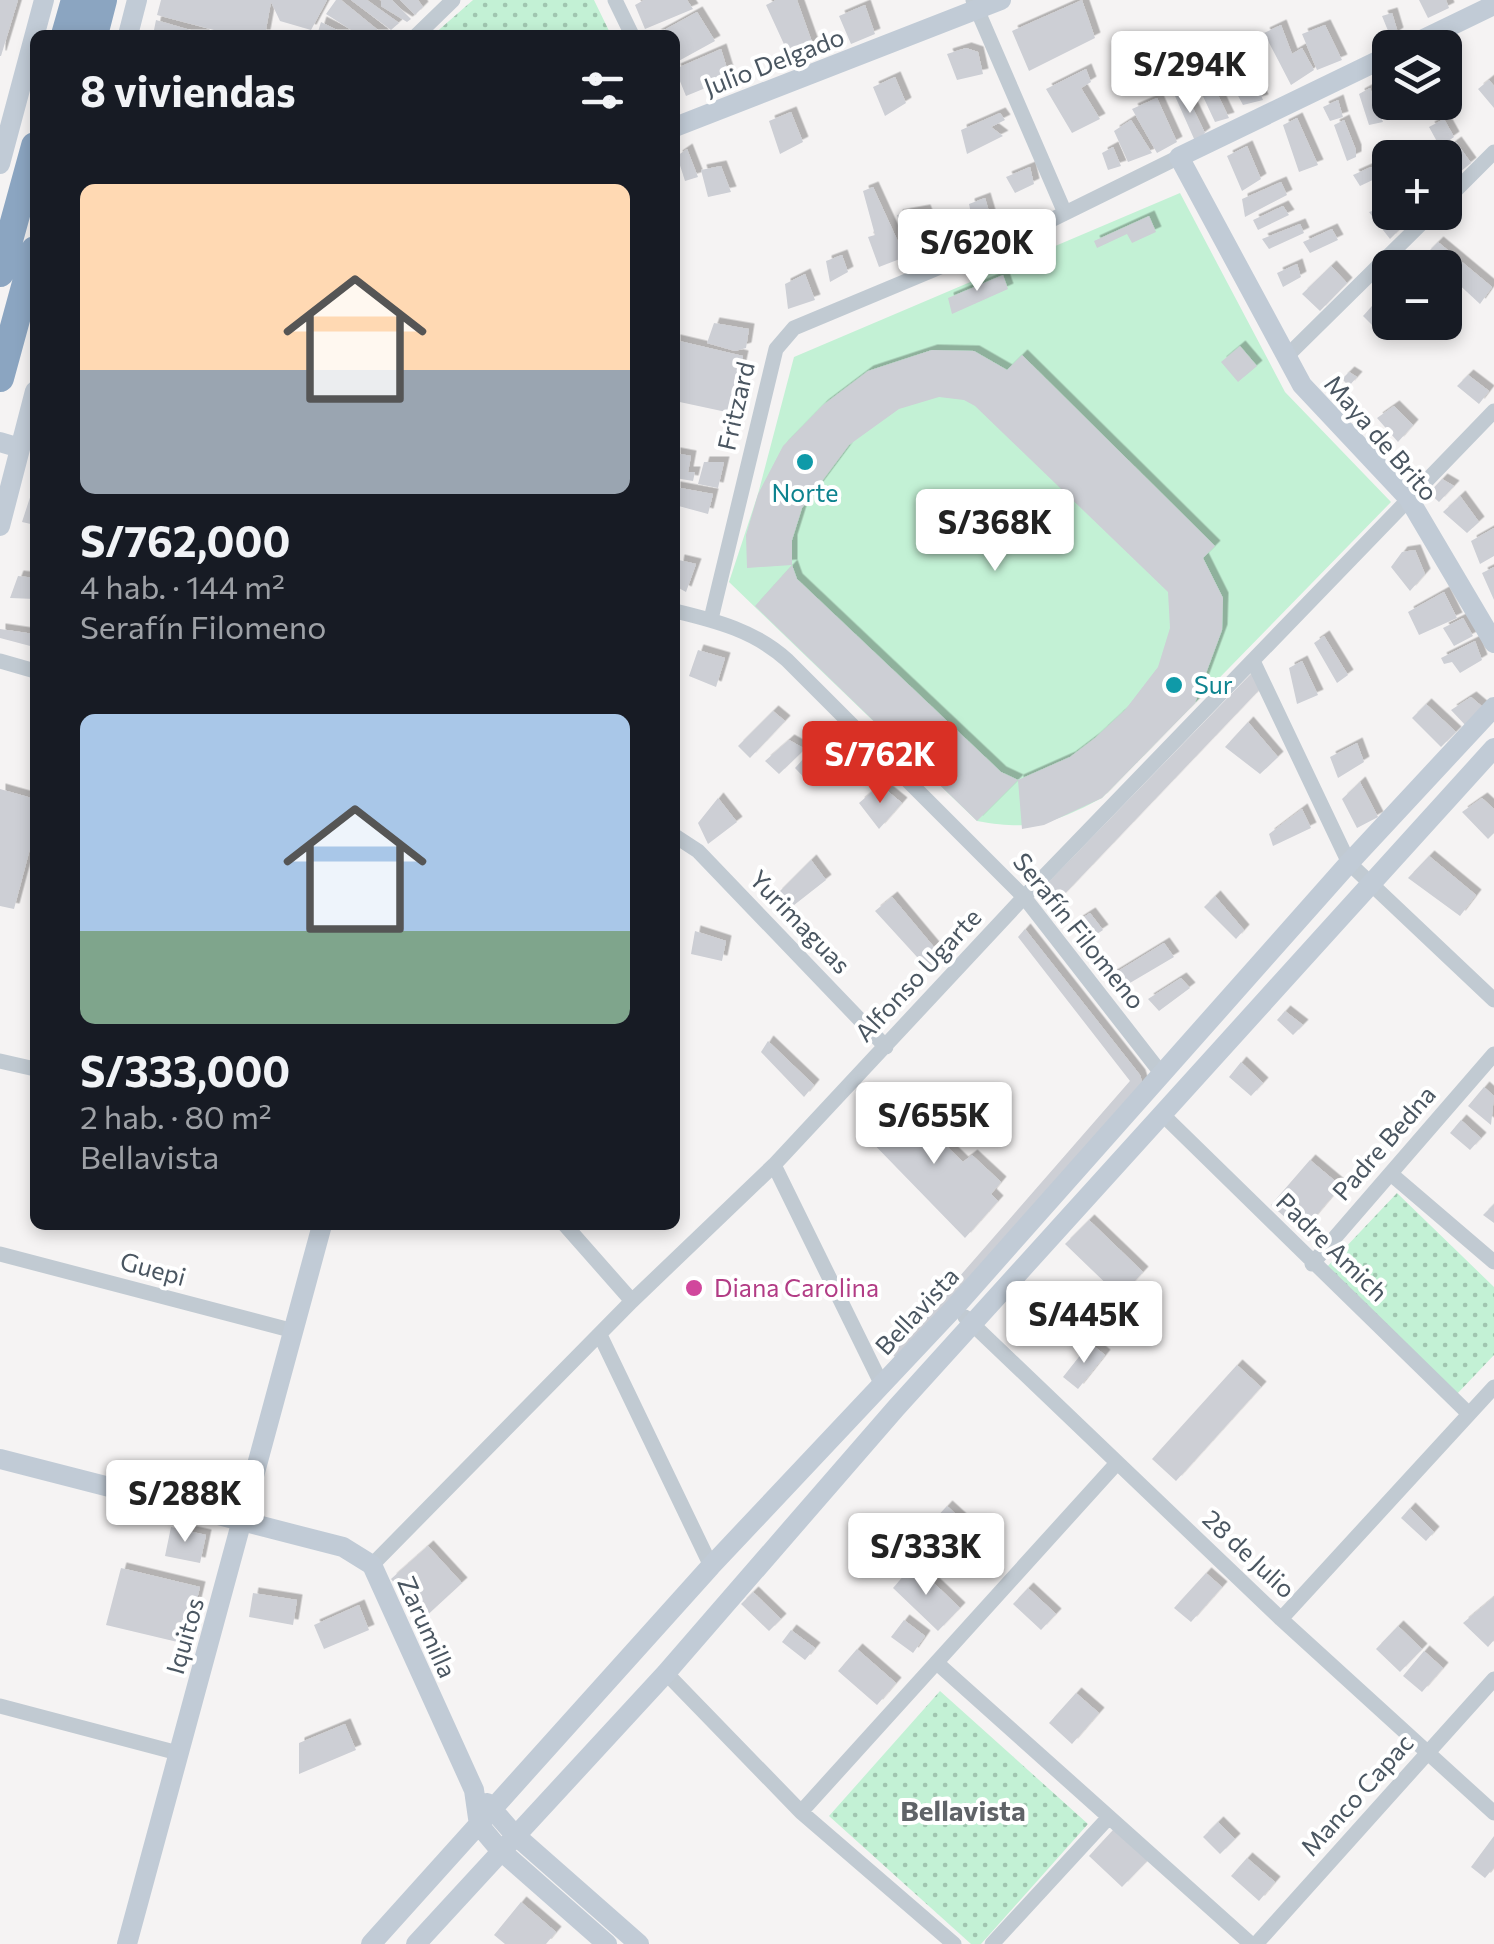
<!DOCTYPE html>
<html lang="es">
<meta charset="utf-8">
<style>
body{margin:0;font-family:Commissioner,sans-serif;background:#242831;color:#f1f3f6;height:100vh;display:flex;flex-direction:column;font-size:38px;white-space:nowrap}
*{box-sizing:border-box;margin:0}
p{font-size:32px;color:#9ea1a6}
.icon{flex:none;width:55px;height:55px;fill:none;stroke:currentColor;stroke-width:2;stroke-linecap:round;stroke-linejoin:round}
.map{position:relative;flex:1;overflow:hidden}
.drawer{position:absolute;left:30px;top:30px;width:650px;height:1200px;display:flex;flex-direction:column;background:#171b24;border-radius:15px;box-shadow:0 5px 15px #0003}
.drawer>*{flex:none}
.buttons{position:absolute;left:1372px;top:30px;display:grid;gap:20px}
.buttons a{display:grid;place-items:center;width:90px;height:90px;border-radius:15px;background:#171b24;box-shadow:0 5px 15px #0003;font-size:50px}
.price{position:absolute;translate:-50% -85px;padding:0 22px;border-radius:10px;background:#fff;color:#222;font-size:32px;line-height:65px;filter:drop-shadow(0 2px 5px #0008)}
.price::after{content:'';position:absolute;left:50%;top:60px;width:30px;height:22px;margin-left:-15px;background:inherit;clip-path:polygon(0 0,100% 0,50% 100%)}
.price.selected{background:#d93025;color:#fff}
ul{padding:0;list-style:none}
li{display:grid;align-content:center;gap:20px;height:530px;padding:0 50px}
li span{display:grid;place-items:center;height:310px;border-radius:15px;color:#555}
li>.icon{margin-inline-start:auto}
span .icon{width:180px;height:180px;fill:#fffc;stroke-width:1}
li b{font-size:42px}
h2{display:flex;justify-content:space-between;align-items:center;height:120px;padding:0 50px;font-size:42px}
.map>svg:first-child{display:block}
</style>
<div class="map">
<svg width="1494" height="1944" viewBox="0 0 1494 1944">
<defs>
<pattern id="park-dots" width="8" height="8" patternUnits="userSpaceOnUse" patternTransform="scale(2.5)"><rect width="8" height="8" fill="#c3f1d5"/><path d="M2 2h.1M6 6h.1" fill="none" stroke="#a0c6b0" stroke-width="1.8" stroke-linecap="round"/></pattern>
<filter id="shadow"><feDropShadow dx="5.5" dy="-5.5" stdDeviation="0" flood-color="#0004"/></filter>
</defs>
<rect width="100%" height="100%" fill="#f5f3f3"/>
<path fill="#c3f1d5" d="M1180,193L1285,392L1391,502L1102,798C1052,824 1033,831 977,821L729,582L758,494L794,357Z"/>
<path fill="url(#park-dots)" d="M473,0H594L611,35H433Z
M1397,1193L1494,1287V1355L1456,1395L1325,1269Z
M940,1691L1088,1824L981,1944H971L829,1816Z"/>
<path fill="#cdcfd5" filter="url(#shadow)" d="M0,0H18L1,56H0Z
M161,0H327L311,30L280,21L271,2L265,35H233L157,15Z
M336,0H341L384,35H359L326,14Z
M351,0H367L399,23L391,30Z
M381,0H392L411,19L407,22L381,6Z
M400,0H418L423,7L415,15Z
M644,0H687L693,9L645,29L635,5Z
M776,0H797L817,56L794,66L766,5Z
M1082,0L1095,38L1029,71L1012,31Z
M1419,0H1446L1449,8L1428,18Z
M865,5L875,34L851,44L839,16Z
M697,12L715,41L675,63V35H655Z
M1392,13L1398,33L1391,38L1382,16Z
M156,20L204,34V35H153Z
M321,22L347,35H317Z
M1281,25L1292,54L1302,48L1314,70L1291,85L1264,33Z
M1325,25L1342,60L1317,70L1302,34Z
M966,48L978,52L983,74L957,80L947,54Z
M721,49L730,78L686,96L675,69Z
M1198,53L1229,118L1215,122L1186,60Z
M1244,54L1263,100L1243,105L1222,66Z
M1086,69L1091,82L1081,88L1100,119L1072,133L1046,89Z
M895,77L906,103L885,116L873,87Z
M1489,80L1494,86V108L1478,89Z
M1370,88L1383,122L1369,125L1359,94Z
M1185,92L1205,133L1195,141L1175,96Z
M1157,98L1177,142L1157,153L1132,109Z
M1338,100L1343,117L1330,121L1323,107Z
M791,112L803,142L780,154L769,121Z
M1000,113L1005,120L991,127L1003,136L967,154L961,130Z
M1297,118L1318,165L1299,172L1283,125Z
M1444,119L1454,137L1440,147L1429,127Z
M1131,120L1152,153L1128,162L1114,131Z
M1344,120L1356,150V157L1347,161L1334,125Z
M1456,142L1471,163L1455,176L1440,154Z
M1432,145L1437,158H1419L1416,152Z
M1247,146L1261,179L1242,191L1227,156Z
M1113,147L1121,166L1108,170L1102,153Z
M687,149L698,177L685,181L677,156Z
M721,166L731,192L708,197L701,170Z
M1030,167L1034,184L1015,193L1006,177Z
M1371,167L1379,177L1360,186L1353,175Z
M1281,182L1287,195L1245,217L1242,199Z
M873,187L905,257L879,267L868,237L875,235L863,191Z
M985,198L993,225L975,233L969,204Z
M1283,206L1289,215L1258,230L1253,220Z
M1385,207L1402,227L1390,239L1369,212Z
M925,210L938,244L913,258L897,215Z
M1149,216L1156,232L1132,243L1127,234L1097,248L1094,241Z
M1300,224L1304,233L1269,249L1262,239Z
M1332,229L1338,240L1310,253L1303,242Z
M1438,242L1492,287L1480,304L1426,254Z
M842,255L848,272L830,282L826,261Z
M1297,264L1301,277L1283,287L1277,273Z
M1331,266L1347,283L1320,311L1302,294Z
M805,274L815,300L788,309L785,284Z
M1003,275L1008,289L952,314L948,298Z
M1383,294L1390,299V315L1386,329L1380,333L1363,316Z
M714,323L749,329L746,348L735,351L707,343Z
M675,340L743,356L731,413L675,401Z
M1240,346L1257,366L1238,382L1221,362Z
M932,350L974,351L1007,370L1022,355L1215,546L1203,558L1223,598L1222,630L1195,703L1102,798L1044,825L1022,829L1018,780L977,821L755,606L792,565L797,579L1001,772L1018,780L1070,757L1095,738L1125,710L1158,667L1170,628L1168,592L975,406L964,400L939,397L899,409L849,445L802,508L792,540V565L747,568L746,535L758,494L783,446L823,405L868,371Z
M1349,372L1357,377L1349,386L1342,379Z
M1468,375L1489,391L1479,404L1457,386Z
M1394,406L1413,425L1398,442L1377,418Z
M675,453L691,456L688,472H695L693,481L675,478Z
M704,462H724L718,488L698,484Z
M1442,479L1454,486L1439,502L1429,493Z
M35,482V525L22,522Z
M675,487L713,494L708,514L675,505Z
M1460,496L1479,522L1467,533L1443,512Z
M1494,528V556L1480,564L1471,541Z
M1415,550L1425,574L1410,591L1391,567L1402,552Z
M679,560L696,564L686,592L675,586Z
M1494,567V600L1482,573Z
M18,576L35,578V599L10,598Z
M1444,592L1457,618L1419,635L1408,612Z
M1463,618L1473,636L1454,646L1443,628Z
M0,629L34,634V647L0,638Z
M1324,636L1348,675L1337,683L1314,643Z
M1475,641L1482,660L1460,673L1452,662L1444,664L1441,658Z
M698,650L725,658L716,687L689,676Z
M1302,661L1318,695L1297,704L1289,668Z
M1251,674L1259,690L1054,905L1042,889Z
M1471,697L1484,708L1467,727L1451,710Z
M1426,704L1456,732L1441,747L1412,718Z
M773,711L785,721L750,758L738,746Z
M1248,722L1278,757L1260,774L1225,747Z
M830,730L843,745L811,785L795,768Z
M789,740L805,749L779,774L765,761Z
M1357,743L1364,762L1338,778L1330,757Z
M1360,782L1378,817L1357,828L1342,799Z
M880,785L902,803L879,829L859,803Z
M0,789L35,799V830L14,909L0,906Z
M718,798L737,822L708,844L698,823Z
M1482,798L1494,809V833L1488,839L1462,812Z
M1302,809L1311,828L1273,846L1269,834Z
M1429,856L1476,895L1460,916L1408,878Z
M811,860L826,880L789,909L777,894Z
M1215,896L1244,930L1236,939L1204,907Z
M892,897L944,959L928,969L875,911Z
M1090,913L1103,930L1088,940L1076,922Z
M1025,929L1140,1075L1143,1085L900,1362L892,1354L1130,1081L1018,937Z
M695,931L726,941L722,961L691,954Z
M1164,943L1174,957L1118,990L1110,976Z
M1181,978L1190,988L1159,1011L1148,999Z
M1285,1011L1303,1025L1293,1035L1277,1020Z
M768,1041L814,1085L804,1097L761,1052Z
M1241,1062L1263,1083L1251,1096L1229,1077Z
M1484,1087L1494,1096L1491,1125L1468,1106Z
M896,1097L963,1162L972,1155L1001,1182L991,1194L998,1201L965,1238L861,1131Z
M1461,1120L1481,1138L1470,1150L1450,1133Z
M1310,1160L1341,1186L1302,1232L1271,1205Z
M1494,1204V1223L1483,1215Z
M1089,1220L1143,1272L1120,1297L1065,1244Z
M1090,1343L1105,1355L1078,1389L1063,1377Z
M1237,1365L1261,1387L1176,1481L1152,1459Z
M947,1506L970,1527L949,1551L925,1530Z
M1410,1508L1434,1532L1426,1541L1401,1518Z
M171,1527L206,1535L200,1563L165,1556Z
M428,1546L462,1583L424,1618L391,1579Z
M914,1564L960,1608L938,1631L893,1588Z
M121,1568L200,1587L186,1644L106,1625Z
M1206,1573L1222,1587L1191,1622L1174,1608Z
M1028,1588L1056,1614L1041,1630L1013,1604Z
M753,1592L781,1619L769,1631L741,1604Z
M253,1593L297,1600L293,1625L249,1617Z
M1494,1597V1640L1488,1647L1463,1623Z
M359,1605L369,1630L324,1649L314,1625Z
M904,1620L925,1636L913,1653L891,1637Z
M1398,1626L1422,1649L1400,1672L1376,1649Z
M791,1630L815,1648L805,1660L782,1642Z
M857,1649L896,1683L877,1705L838,1671Z
M1424,1651L1443,1668L1422,1692L1403,1676Z
M1076,1693L1099,1713L1072,1744L1049,1723Z
M345,1724L356,1750L299,1774V1743Z
M1218,1822L1235,1839L1220,1854L1203,1837Z
M1115,1828L1148,1860L1122,1887L1089,1856Z
M1494,1836V1867L1485,1878L1471,1867Z
M1247,1858L1275,1882L1259,1901L1231,1876Z
M521,1902L556,1932L546,1944H505L494,1935Z"/>
<g fill="none" stroke-linecap="round" stroke-linejoin="round">
<path stroke="#c1cad2" stroke-width="15" d="M615,0L632,35
M973,0L1065,213
M417,35L453,0
M1445,201L1494,152
M1286,357L1433,212
M675,611C717,621 755,631 787,660L1024,897L1161,1073
M711,619L776,349L794,328L1043,224L1179,157
M0,661L35,671
M1253,661L1349,863L1494,1000
M675,836L698,851L886,1047
M0,1061L35,1069
M1162,1114L1469,1414
M774,1165L882,1385
M1391,1174L1494,1262
M565,1225L632,1301
M0,1254L294,1331
M1312,1264L1494,1054
M965,1317L1281,1619L1494,1813
M600,1335L711,1566
M372,1565L632,1301L774,1165L1024,897L1494,411
M1281,1619L1494,1387
M937,1663L1251,1944
M666,1673L801,1812L954,1944
M0,1706L178,1753
M801,1812L1117,1463
M992,1944L1109,1817
M1256,1944L1494,1679"/>
<path stroke="#c1cbd6" stroke-width="20" d="M128,35L137,0
M1405,48L1494,5
M1390,55L1179,157L1302,385L1409,499L1494,643
M675,127L1001,0
M0,164L44,0
M0,442L20,448
M0,526L35,391
M0,1459L343,1547L372,1565L474,1790L479,1825L500,1850L607,1944
M487,1803L514,1834L639,1944
M127,1944L322,1225
M371,1944L711,1566L955,1307L1349,863L1494,707
M416,1944L666,1673L896,1408L1494,748"/>
<path stroke="#8ba5c1" stroke-width="28" d="M65,35L75,0
M94,35L103,0
M0,273L35,146
M0,378L35,250"/>
</g>
<g fill="#0f9aa8" stroke="#fff" stroke-width="4">
<circle cx="805" cy="462" r="10"/>
<circle cx="1174" cy="685" r="10"/>
</g>
<circle fill="#d1479c" stroke="#fff" stroke-width="4" cx="694" cy="1288" r="10"/>
<g text-anchor="middle" stroke-width="8" stroke-linejoin="round" paint-order="stroke">
<g font-size="25" fill="#4a5661" stroke="#fff">
<text transform="translate(774 62) rotate(-21)" y="9">Julio Delgado</text>
<text transform="translate(736 406) rotate(-77)" y="9">Fritzard</text>
<text transform="translate(1381 438) rotate(49)" y="9">Maya de Brito</text>
<text transform="translate(800 922) rotate(46)" y="9">Yurimaguas</text>
<text transform="translate(1079 931) rotate(51)" y="9">Serafín Filomeno</text>
<text transform="translate(918 975) rotate(-47)" y="9">Alfonso Ugarte</text>
<text transform="translate(1384 1143) rotate(-49)" y="9">Padre Bedna</text>
<text transform="translate(1332 1247) rotate(44)" y="9">Padre Amich</text>
<text transform="translate(153 1269) rotate(15)" y="9">Guepi</text>
<text transform="translate(917 1311) rotate(-47)" y="9">Bellavista</text>
<text transform="translate(1249 1554) rotate(43)" y="9">28 de Julio</text>
<text transform="translate(427 1627) rotate(66)" y="9">Zarumilla</text>
<text transform="translate(185 1636) rotate(-74)" y="9">Iquitos</text>
<text transform="translate(1357 1795) rotate(-48)" y="9">Manco Capac</text>
</g>
<g font-size="25" fill="#0d838f" stroke="#fff">
<text x="805" y="502">Norte</text>
<text x="1194" y="694" text-anchor="start">Sur</text>
</g>
<g font-size="25" fill="#b23c85" stroke="#fff" text-anchor="start">
<text x="714" y="1297">Diana Carolina</text>
</g>
<g font-size="28" font-weight="bold" fill="#5f6368" stroke="#fff">
<text x="963" y="1821">Bellavista</text>
</g>
</g>
</svg>
<div class="buttons">
<a><svg class="icon" aria-label="layers" viewBox="0 0 24 24"><path d="M12 4l9 5-9 5-9-5zM3 14l9 5 9-5"/></svg></a>
<a>+</a>
<a>−</a>
</div>
<b class="price" style="left:1190px;top:116px">S/294K</b>
<b class="price" style="left:977px;top:294px">S/620K</b>
<b class="price" style="left:995px;top:574px">S/368K</b>
<b class="price selected" style="left:880px;top:806px">S/762K</b>
<b class="price" style="left:934px;top:1167px">S/655K</b>
<b class="price" style="left:1084px;top:1366px">S/445K</b>
<b class="price" style="left:185px;top:1545px">S/288K</b>
<b class="price" style="left:926px;top:1598px">S/333K</b>
<section class="drawer">
<h2>8 viviendas<svg class="icon" aria-label="filters" viewBox="0 0 24 24"><path d="M4 7h16M4 17h16"/><circle cx="9" cy="7" r="2"/><circle cx="15" cy="17" r="2"/></svg></h2>
<ul>
<li><span style="background:linear-gradient(#ffd9b3 60%,#9aa5b1 0)"><svg class="icon" aria-label="home" viewBox="0 0 24 24"><path d="M3 11l9-7 9 7M6 9v11h12V9"/></svg></span><div><b>S/762,000</b><p>4 hab. · 144 m²</p><p>Serafín Filomeno</p></div></li>
<li><span style="background:linear-gradient(#a9c7e8 70%,#7fa58c 0)"><svg class="icon" aria-label="home" viewBox="0 0 24 24"><path d="M3 11l9-7 9 7M6 9v11h12V9"/></svg></span><div><b>S/333,000</b><p>2 hab. · 80 m²</p><p>Bellavista</p></div></li>
</ul>
</section>
</div>
